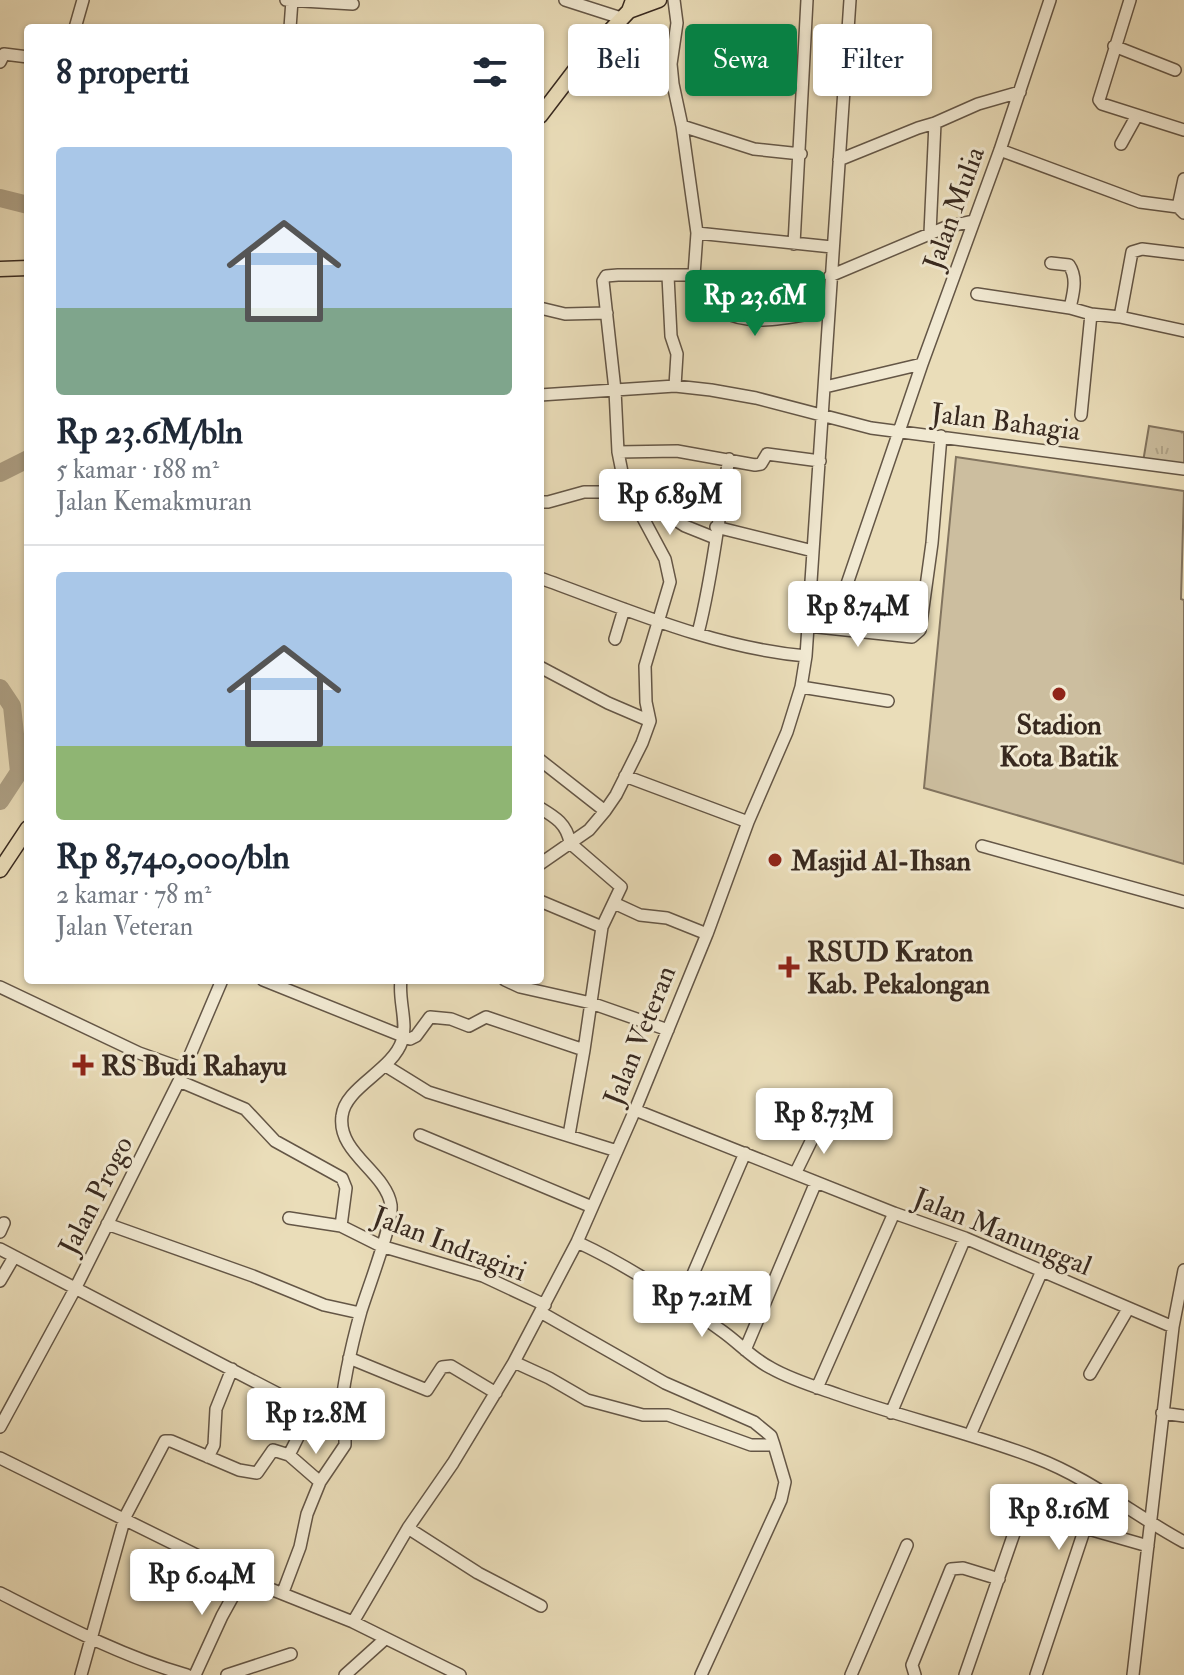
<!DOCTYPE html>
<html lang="id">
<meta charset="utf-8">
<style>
body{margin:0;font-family:"IM FELL Double Pica",serif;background:#f6f6f7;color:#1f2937;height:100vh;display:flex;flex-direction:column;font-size:30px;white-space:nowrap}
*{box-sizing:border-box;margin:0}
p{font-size:26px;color:#747a83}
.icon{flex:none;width:44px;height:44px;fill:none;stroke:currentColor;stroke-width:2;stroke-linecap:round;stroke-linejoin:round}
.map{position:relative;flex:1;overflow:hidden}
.sheet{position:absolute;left:24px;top:24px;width:520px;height:960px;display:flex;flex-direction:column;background:#fff;border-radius:8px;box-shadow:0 2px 6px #0004}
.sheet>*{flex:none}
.banner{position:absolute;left:568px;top:24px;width:496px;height:72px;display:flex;gap:16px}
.price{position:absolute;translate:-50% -68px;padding:0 18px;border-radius:8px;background:#fff;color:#222;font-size:26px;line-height:52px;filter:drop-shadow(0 2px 4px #0008)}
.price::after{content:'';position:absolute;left:50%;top:48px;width:24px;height:18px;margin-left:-12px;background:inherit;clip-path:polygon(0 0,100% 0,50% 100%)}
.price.active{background:#0b8043;color:#fff}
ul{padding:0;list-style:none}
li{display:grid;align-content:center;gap:16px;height:424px;padding:0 32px}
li+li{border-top:2px solid #e0e1e3}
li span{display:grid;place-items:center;height:248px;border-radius:8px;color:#555}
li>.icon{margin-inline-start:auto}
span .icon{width:144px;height:144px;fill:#fffc;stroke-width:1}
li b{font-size:34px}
h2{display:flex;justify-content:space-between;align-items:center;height:96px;padding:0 32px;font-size:34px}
.tag{padding:0 28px;border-radius:8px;background:#fff;box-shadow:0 2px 6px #0004;font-size:28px;line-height:72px}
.tag.active{background:#0b8043;color:#fff}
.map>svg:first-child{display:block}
</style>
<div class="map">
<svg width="1184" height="1675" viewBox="0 0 1184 1675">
<defs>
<pattern id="park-tufts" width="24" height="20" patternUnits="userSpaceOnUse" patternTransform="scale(2)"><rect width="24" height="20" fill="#ccbe9f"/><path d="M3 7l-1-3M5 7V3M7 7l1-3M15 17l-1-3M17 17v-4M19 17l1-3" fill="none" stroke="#b0a388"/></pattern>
</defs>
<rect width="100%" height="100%" fill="#eaddb9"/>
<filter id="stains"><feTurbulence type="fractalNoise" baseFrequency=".0025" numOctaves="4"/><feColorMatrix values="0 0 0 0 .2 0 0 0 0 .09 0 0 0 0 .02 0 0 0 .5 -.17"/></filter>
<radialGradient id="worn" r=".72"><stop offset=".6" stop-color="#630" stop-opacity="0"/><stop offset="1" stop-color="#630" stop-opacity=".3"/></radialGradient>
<path fill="url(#park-tufts)" stroke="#82745f" stroke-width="2" d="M1149,426L1184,432V470L1143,462Z"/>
<path fill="#ccbe9f" stroke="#82745f" stroke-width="2" d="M956,457L1184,491L1181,599L1184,600V864L924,788Z"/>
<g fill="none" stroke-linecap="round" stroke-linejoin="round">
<path stroke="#ada085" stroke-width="18" d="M0,198L28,205
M0,473L28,459
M0,688L12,706L19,772L0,801"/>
<defs>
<path id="minor" d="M286,0L353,4
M565,0L621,18
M1130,0L1099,100L1102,104L1184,130
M75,28L83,0
M290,28L292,0
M1114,46L1175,70
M0,62L4,54L28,57
M935,123L978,104L1020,92
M682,126L754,149L801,154
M1121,144L1136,117
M1000,150L1140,202L1178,207
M839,160L918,128L935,123L930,233
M1184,179L1178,207L1184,213
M697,233L832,247
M794,244L807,0
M1051,263L1069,265C1078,278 1073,294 1070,308
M694,275L719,283L720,310C752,329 794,316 828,311
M668,276L671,336L677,354L675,386
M830,276L946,227L973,221
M977,294L1070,308L1091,314L1120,317L1132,252L1142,249L1184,254
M540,308L565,314L607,313
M1120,317L1184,331
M825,387L922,364
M540,395L675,386L711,390L756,398L871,428L1184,469
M1081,415L1091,314
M618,452L677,451L755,465L761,464L767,454L820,461
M626,492L618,452L615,390L603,281L606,276L618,275H694L697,233L682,126L673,84L671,64L677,23L674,0
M540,502H548L584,492H626L635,503L665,559L670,582L645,666L646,702L650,721L642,743L616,795L605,811L589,830L540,864
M635,503L654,506L685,526L715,538
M716,527L813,551
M540,578C626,609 714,648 806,656
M808,626L912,637L920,630L932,543L941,436
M832,628L922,364L1000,150L1050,0
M698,633C713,576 718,517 729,459
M615,639L624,609
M540,667L608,703L650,721
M801,687L888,701
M540,760L605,811
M625,776L748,822
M540,808C555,817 567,824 570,843L621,887L602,927L584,1050L569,1135
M982,846L1184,902
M540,901L602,927
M614,903L640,915L667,918L707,934
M263,980L410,1039L416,1036L430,1017L451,1019L469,1026L486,1017L584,1050
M505,980L520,987L591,1003L668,1030
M0,987L139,1053L184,1069
M386,1066L428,1092L617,1151
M179,1081L245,1109L275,1141L342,1178L346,1188L341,1226L381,1246L483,1276L545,1305
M635,1110L894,1213L965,1238L1173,1327
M420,1135L592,1207
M796,1172L820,1123
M289,1218L341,1226
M107,1224L253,1276L324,1305L360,1313
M0,1232L4,1223
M577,1242C629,1266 676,1298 722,1331C739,1343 753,1359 771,1368C792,1380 816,1387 839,1395C904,1418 972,1433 1036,1458C1089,1478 1134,1515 1184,1542
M0,1249L311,1411L340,1419
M0,1281L14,1257
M681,1302L745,1153
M542,1313L665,1383L754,1422L771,1436L774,1445L785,1482L781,1500L701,1675
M745,1350L816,1182
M349,1358L427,1390L442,1367L451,1366L496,1393
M514,1362L549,1378L587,1400L643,1415H668L751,1445H774
M1090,1374L1128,1309
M817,1388L894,1213
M891,1413L965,1238
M1162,1413L1184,1416
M0,1427L75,1289L179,1081L222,980
M970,1435L1041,1273
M289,1455L320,1482
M208,1457L214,1445L216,1409L232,1369
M0,1458L243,1578L353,1622L460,1675
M408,1528L478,1573L541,1606
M283,1592L300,1547L307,1514L320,1482L345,1445V1427L340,1419C343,1382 351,1347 361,1311C368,1288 393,1224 391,1205C386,1172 337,1153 342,1116C345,1087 392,1071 402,1041C408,1023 398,999 401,980
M0,1593C61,1624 121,1656 187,1675
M353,1622L408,1528L453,1463L514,1362L577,1242L635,1110L707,934L748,822L787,732L801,687L806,656L850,0
M81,1675L125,1517L165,1441H171L239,1470L257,1473L273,1450L289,1455L311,1411
M195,1675L222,1616L243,1578
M227,1675L291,1654
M345,1675L385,1639
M851,1675L907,1545
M915,1675L912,1665L951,1569L963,1568L999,1579
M965,1675L1020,1516L1026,1511L1033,1510L1085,1528
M1036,1675L1085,1528L1148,1546
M1133,1675L1173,1327L1184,1270"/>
<path id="major" d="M629,11L659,0
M540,116L585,57L629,11L633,0
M0,269L28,268
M0,870L28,828"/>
</defs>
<use href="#minor" stroke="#645646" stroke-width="14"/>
<use href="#major" stroke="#38291f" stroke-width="17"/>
<use href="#minor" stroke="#f1e9d2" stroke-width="11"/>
<use href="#major" stroke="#eaddb9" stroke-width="14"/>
</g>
<g fill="#8f2418" stroke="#f1e9d2" stroke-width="3">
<circle cx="1059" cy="694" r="8"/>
<circle cx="775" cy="860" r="8"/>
<path d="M785 955h8v8h8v8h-8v8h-8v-8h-8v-8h8z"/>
<path d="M79 1053h8v8h8v8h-8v8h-8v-8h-8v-8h8z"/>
</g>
<g text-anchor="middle" stroke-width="6" stroke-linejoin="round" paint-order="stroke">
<g font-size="28" fill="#38291f" stroke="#f1e9d2">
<text transform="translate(953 208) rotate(-70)" y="10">Jalan Mulia</text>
<text transform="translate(1006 421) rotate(7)" y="10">Jalan Bahagia</text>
<text transform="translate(639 1035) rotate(-68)" y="10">Jalan Veteran</text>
<text transform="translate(95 1195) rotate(-63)" y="10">Jalan Progo</text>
<text transform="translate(1003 1231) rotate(22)" y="10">Jalan Manunggal</text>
<text transform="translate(450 1243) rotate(21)" y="10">Jalan Indragiri</text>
</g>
<g font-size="28" font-weight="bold" fill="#38291f" stroke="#f1e9d2" text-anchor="start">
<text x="1059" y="734" text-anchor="middle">Stadion<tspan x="1059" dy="32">Kota Batik</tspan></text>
<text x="791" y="870">Masjid Al-Ihsan</text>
<text x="807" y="961">RSUD Kraton<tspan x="807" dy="32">Kab. Pekalongan</tspan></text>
<text x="101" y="1075">RS Budi Rahayu</text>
</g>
</g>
<rect width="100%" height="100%" filter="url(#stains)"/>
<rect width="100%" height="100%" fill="url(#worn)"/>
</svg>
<b class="price active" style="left:755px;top:338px">Rp 23.6M</b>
<b class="price" style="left:670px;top:537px">Rp 6.89M</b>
<b class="price" style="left:858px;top:649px">Rp 8.74M</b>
<b class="price" style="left:824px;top:1156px">Rp 8.73M</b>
<b class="price" style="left:702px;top:1339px">Rp 7.21M</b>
<b class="price" style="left:316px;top:1456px">Rp 12.8M</b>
<b class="price" style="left:1059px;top:1552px">Rp 8.16M</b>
<b class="price" style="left:202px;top:1617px">Rp 6.04M</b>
<div class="banner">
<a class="tag">Beli</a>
<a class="tag active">Sewa</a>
<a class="tag">Filter</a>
</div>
<section class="sheet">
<h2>8 properti<svg class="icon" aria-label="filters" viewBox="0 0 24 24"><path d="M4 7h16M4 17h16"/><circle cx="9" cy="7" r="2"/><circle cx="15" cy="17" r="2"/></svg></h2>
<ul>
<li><span style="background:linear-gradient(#a9c7e8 65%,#7fa58c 0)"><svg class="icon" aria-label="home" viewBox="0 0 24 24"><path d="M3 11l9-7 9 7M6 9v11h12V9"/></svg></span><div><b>Rp 23.6M/bln</b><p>5 kamar · 188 m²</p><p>Jalan Kemakmuran</p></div></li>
<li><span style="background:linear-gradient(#a9c7e8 70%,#8fb573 0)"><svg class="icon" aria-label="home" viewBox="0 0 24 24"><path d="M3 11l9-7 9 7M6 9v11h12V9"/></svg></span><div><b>Rp 8,740,000/bln</b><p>2 kamar · 78 m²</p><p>Jalan Veteran</p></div></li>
</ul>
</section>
</div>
